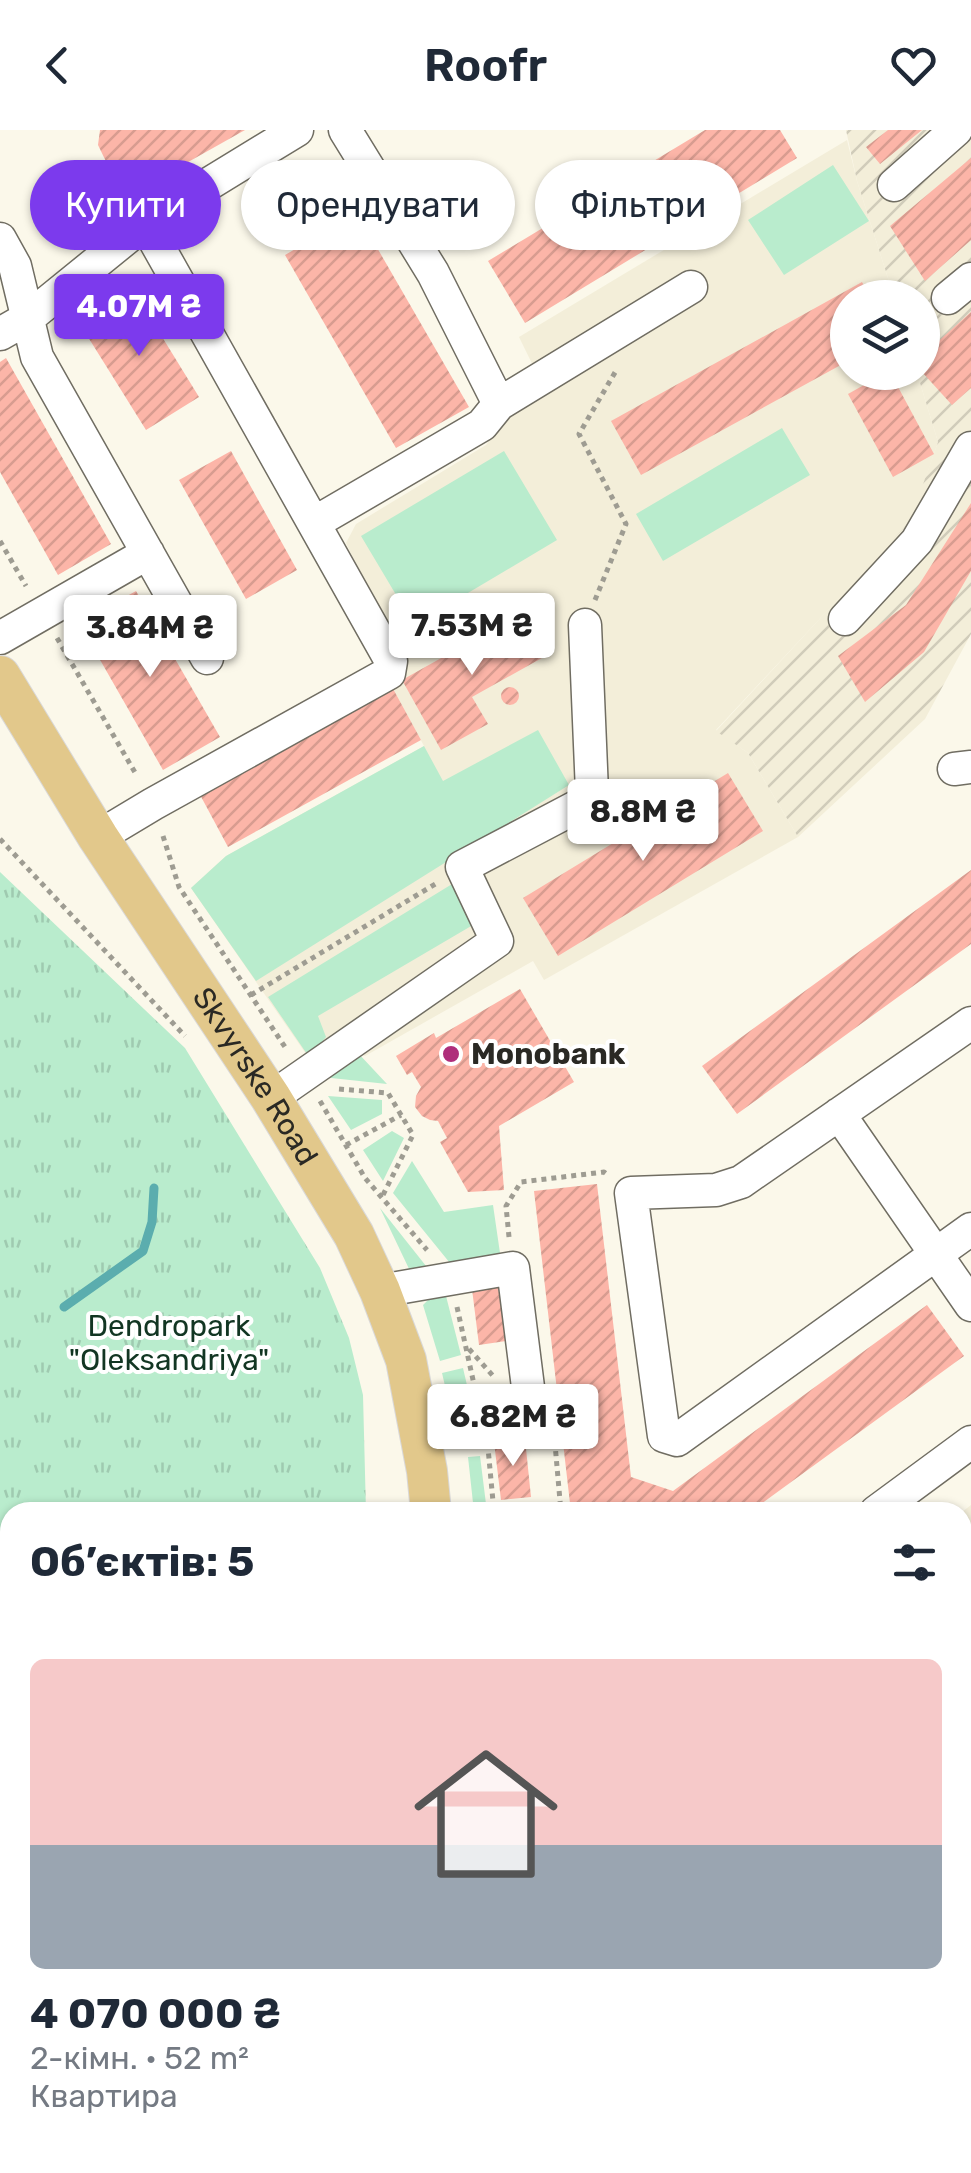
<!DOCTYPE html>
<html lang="uk">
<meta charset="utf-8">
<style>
body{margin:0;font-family:Rubik,sans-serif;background:#f2f2f3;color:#1f2937;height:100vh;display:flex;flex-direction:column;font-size:38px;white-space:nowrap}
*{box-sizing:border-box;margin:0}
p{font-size:32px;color:#747a83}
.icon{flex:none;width:55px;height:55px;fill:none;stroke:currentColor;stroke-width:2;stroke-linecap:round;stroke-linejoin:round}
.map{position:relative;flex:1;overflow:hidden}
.details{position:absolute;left:0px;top:1372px;width:972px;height:672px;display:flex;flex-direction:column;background:#fff;border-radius:30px 30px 0 0;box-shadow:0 2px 8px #0004}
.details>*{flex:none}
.banner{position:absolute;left:30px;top:30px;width:912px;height:90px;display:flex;gap:20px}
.buttons{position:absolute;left:830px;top:150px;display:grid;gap:20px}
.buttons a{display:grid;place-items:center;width:110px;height:110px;border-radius:50%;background:#fff;box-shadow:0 2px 8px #0004;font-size:50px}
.price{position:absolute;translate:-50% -85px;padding:0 22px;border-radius:10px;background:#fff;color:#222;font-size:32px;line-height:65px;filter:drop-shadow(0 2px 5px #0008)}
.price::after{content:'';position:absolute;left:50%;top:60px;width:30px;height:22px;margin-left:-15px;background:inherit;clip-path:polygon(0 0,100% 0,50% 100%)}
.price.current{background:#7c3aed;color:#fff}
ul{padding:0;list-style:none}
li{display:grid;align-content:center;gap:20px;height:530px;padding:0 30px}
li+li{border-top:2px solid #e0e1e3}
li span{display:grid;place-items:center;height:310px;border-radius:15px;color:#555}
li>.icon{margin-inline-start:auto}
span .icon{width:180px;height:180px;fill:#fffc;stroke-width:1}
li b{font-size:42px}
h2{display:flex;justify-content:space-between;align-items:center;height:120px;padding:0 30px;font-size:42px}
.chip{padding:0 35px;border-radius:45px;background:#fff;box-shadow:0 2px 8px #0004;font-size:35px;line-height:90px}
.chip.current{background:#7c3aed;color:#fff}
header{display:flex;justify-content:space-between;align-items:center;height:130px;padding:0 30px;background:#fff;font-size:45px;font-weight:600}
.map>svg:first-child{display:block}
</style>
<header><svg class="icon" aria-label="back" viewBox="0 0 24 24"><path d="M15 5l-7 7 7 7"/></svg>Roofr<svg class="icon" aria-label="heart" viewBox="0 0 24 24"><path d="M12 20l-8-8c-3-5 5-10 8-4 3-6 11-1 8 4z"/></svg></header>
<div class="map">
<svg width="971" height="2043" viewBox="0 0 971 2043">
<defs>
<pattern id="industrial-furrows" width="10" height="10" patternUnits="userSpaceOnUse" patternTransform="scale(2.5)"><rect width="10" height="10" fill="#f3eed9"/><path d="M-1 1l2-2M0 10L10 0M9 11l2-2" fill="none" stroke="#d0ccba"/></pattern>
<pattern id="park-tufts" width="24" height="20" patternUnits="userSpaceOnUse" patternTransform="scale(2.5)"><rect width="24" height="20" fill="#b9eccd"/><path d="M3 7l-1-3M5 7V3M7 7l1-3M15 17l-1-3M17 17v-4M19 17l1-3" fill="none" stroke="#9fcab0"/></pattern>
<pattern id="building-hatch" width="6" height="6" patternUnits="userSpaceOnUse" patternTransform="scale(2.5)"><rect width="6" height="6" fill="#fcb5a8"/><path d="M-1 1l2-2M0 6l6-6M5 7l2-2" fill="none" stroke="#d89c90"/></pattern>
</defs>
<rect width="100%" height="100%" fill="#fbf8ea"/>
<path fill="#f3eed9" d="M847,10L857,51L894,167L848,168V242L917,243L938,312L911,391L716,600L748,623L798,707L544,850L533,831L365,926L358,923L322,947L191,758L226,726L424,616L391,555L405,539L346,413L356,394L486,315L514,274L543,256L519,207Z
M971,1375V1897L962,1894V1382Z"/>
<path fill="url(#industrial-furrows)" d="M846,0H971V504L925,589L798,707L748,623L716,601L910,391L938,312L917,243L922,242V168L894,167L857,51Z"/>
<path fill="#b9eccd" d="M833,35L869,91L784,145L748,90Z
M782,298L810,345L663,431L636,384Z
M504,321L557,410L414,495L361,406Z
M538,600L569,655L256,851L191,758L226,726L424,616L443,651Z
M457,751L478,792L318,886L326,907L309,927L268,867Z
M358,923L387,954L322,947Z
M328,966L382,970V984L351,1000Z
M392,1001L404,1008L383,1051L363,1020Z
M412,1031L444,1082L493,1075L501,1130L454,1138L393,1063Z
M380,1078L430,1141L411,1143Z
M435,1163L446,1166L461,1225L440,1231L423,1175Z
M463,1238L479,1307L458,1312L442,1243Z
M480,1326L487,1382H474L468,1327Z"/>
<path fill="url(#park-tufts)" d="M0,742L185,918L320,1138L349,1208L363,1265L366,1382H10V2035H376V2043H0Z"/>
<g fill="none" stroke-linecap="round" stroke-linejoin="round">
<path stroke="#5badae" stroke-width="9" d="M64,1177L143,1121L152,1092L154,1058"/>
</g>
<path fill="url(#building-hatch)" d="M100,0H245L142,58L113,46L98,15Z
M705,0H780L797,28L525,193L488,131Z
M888,0H922L880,34L866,17Z
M971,28V110L925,151L890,96Z
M357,83L469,277L396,318L285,125Z
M862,152L871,168H848V231L641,345L611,291Z
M132,158L199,267L146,300L78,191Z
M971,182V258L952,275L922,242V226Z
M6,228L111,414L58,445L0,342V232Z
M887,242H890L934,324L893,347L848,264Z
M231,321L297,440L246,469L179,350Z
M971,373V441L924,522L865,572L838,526L906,475Z
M136,461L220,607L163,640L79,493Z
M525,481L549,524L472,567L488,594L441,620L402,550Z
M391,555L421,610L228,717L198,661Z
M501 566a9 9 0 1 1 18 0a9 9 0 1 1-18 0Z
M728,643L763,701L558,826L523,768Z
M971,740V814L737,984L702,936Z
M520,859L574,952L499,996L504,1060L468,1062L440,1012L447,1008L438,991L430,990L422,986L415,977L416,966L421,957L412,942L407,945L396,926L434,903L436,908Z
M597,1054L631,1347L673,1361L927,1175L964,1226L750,1382H571L534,1061Z
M498,1156L506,1211L479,1215L472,1159Z
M525,1309L531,1367L501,1370L494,1312Z
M971,1542V1741L962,1742V1543Z
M962,2002L971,2006V2043H904L885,2035H962Z
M537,2035H581L575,2043H547Z
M645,2035H711V2043H645Z"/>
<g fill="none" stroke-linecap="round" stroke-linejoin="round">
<defs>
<path id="minor" d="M345,0L433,143L499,274
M894,55L956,0
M0,109L15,136L37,227L207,528
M948,168L971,149
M0,204L28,188L145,93L297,0
M314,393L482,295L499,274L691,157
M845,489L917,411L971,318
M0,508L148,423
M954,639L971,637
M98,707L153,674L389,543L391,531L145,93
M971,893L741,1052L716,1060L631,1063L664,1306L677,1310L971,1099
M271,968L497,811L462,737L578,676L592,662L585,495
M839,984L971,1175
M380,1161L513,1138L532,1289
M876,1382L971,1312
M962,1511L971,1510
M962,1918L971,1922"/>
<g id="major">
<path id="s1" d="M0,546L98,707L271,968L354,1105L380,1161L406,1230L427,1341L431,1382"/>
<path d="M452,2035V2043"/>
</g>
</defs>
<use href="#minor" stroke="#706d62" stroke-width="35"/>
<use href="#major" stroke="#d9d8d8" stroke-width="42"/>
<path stroke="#9e9c92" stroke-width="5" stroke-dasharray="5 5" stroke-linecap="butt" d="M0,411L26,456
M595,470L626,394L579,304L617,239
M57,508L137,646
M163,706L179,757L287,920
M0,709L185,906
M251,865L437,753
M339,959L388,963L413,1005L382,1067
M320,971L365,1048L427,1120
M346,1015L401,985
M509,1107L506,1076L521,1052L604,1042L609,1046
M457,1177L488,1318L494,1382
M469,1219L495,1248
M553,1312L555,1314L561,1382
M0,1557L10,1564
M0,1953L10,1946
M392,2035V2043
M510,2035V2043
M610,2035V2043
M586,2043L591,2035"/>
<use href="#minor" stroke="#fff" stroke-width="32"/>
<use href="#major" stroke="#e2c88b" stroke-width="40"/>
</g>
<circle fill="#af2e7b" stroke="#fff" stroke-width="4" cx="451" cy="924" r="10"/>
<g text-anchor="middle" stroke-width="8" stroke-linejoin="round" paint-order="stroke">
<g font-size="30" font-weight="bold" fill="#2a2924" stroke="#fff" text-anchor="start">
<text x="471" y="934">Monobank</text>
</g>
<g font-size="30" fill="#2a2924" stroke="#fff">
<text dy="10" stroke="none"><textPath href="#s1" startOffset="475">Skvyrske Road</textPath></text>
</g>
<g font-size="30" fill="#123623" stroke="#fff">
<text x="169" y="1206">Dendropark<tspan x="169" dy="34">"Oleksandriya"</tspan></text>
</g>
</g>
</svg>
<div class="buttons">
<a><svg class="icon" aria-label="layers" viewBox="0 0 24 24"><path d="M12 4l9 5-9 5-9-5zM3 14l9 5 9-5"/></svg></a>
</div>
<b class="price current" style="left:139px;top:229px">4.07M ₴</b>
<b class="price" style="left:472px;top:548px">7.53M ₴</b>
<b class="price" style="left:150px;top:550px">3.84M ₴</b>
<b class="price" style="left:643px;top:734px">8.8M ₴</b>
<b class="price" style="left:513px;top:1339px">6.82M ₴</b>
<div class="banner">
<a class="chip current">Купити</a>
<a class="chip">Орендувати</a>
<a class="chip">Фільтри</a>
</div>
<section class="details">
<h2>Об’єктів: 5<svg class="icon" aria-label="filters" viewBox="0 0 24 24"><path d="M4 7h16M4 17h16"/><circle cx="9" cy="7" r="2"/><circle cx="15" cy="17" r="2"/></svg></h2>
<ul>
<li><span style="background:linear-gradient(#f6c9c9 60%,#9aa5b1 0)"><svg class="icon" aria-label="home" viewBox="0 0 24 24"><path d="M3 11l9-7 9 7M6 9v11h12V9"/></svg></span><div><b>4 070 000 ₴</b><p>2-кімн. · 52 m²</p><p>Квартира</p></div></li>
</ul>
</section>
</div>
